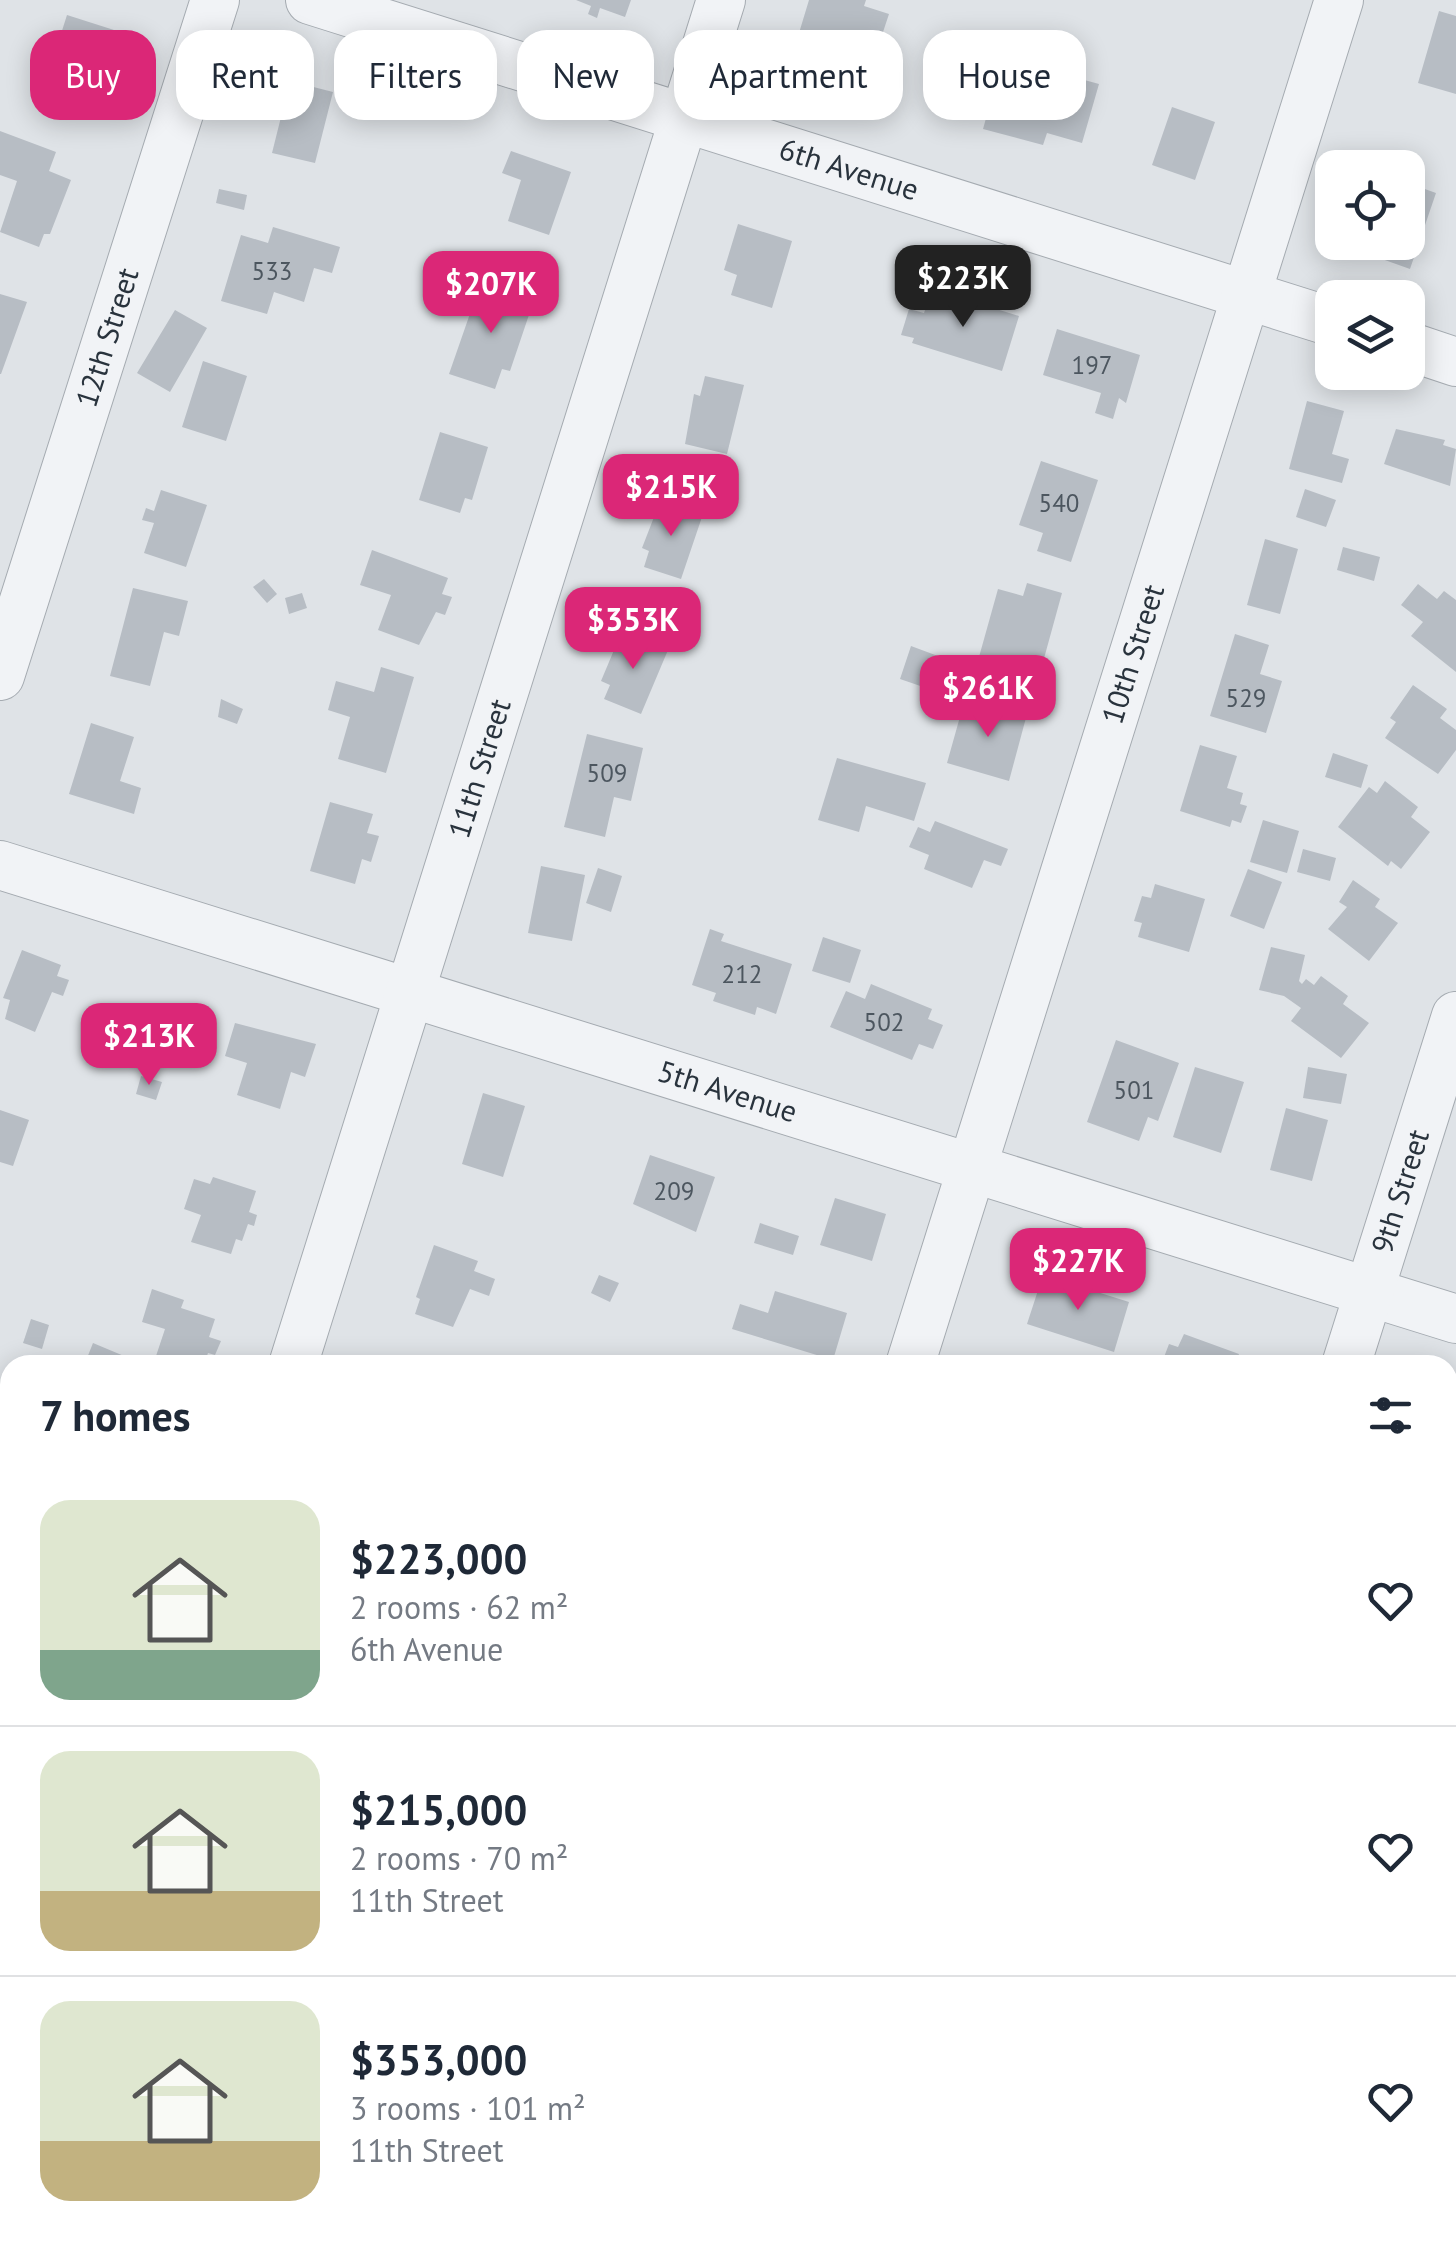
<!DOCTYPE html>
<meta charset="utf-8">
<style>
body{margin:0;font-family:"PT Sans",sans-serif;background:#f6f6f7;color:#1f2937;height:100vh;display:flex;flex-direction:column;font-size:38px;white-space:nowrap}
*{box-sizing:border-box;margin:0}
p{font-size:32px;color:#747a83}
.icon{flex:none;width:55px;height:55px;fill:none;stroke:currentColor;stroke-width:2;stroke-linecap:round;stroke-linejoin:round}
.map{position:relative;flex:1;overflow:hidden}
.side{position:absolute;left:0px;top:1355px;width:1458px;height:892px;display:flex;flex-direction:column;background:#fff;border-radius:30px 30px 0 0;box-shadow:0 5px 25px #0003}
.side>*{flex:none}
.banner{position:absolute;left:30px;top:30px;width:1398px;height:90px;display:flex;gap:20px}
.controls{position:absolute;left:1315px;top:150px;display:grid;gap:20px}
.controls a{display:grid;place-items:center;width:110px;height:110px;border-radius:20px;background:#fff;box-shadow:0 5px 25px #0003;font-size:50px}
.price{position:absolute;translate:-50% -85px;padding:0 22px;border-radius:20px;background:#db2777;color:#fff;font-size:32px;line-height:65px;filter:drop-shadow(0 2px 5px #0008)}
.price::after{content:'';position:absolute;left:50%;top:60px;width:30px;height:22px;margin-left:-15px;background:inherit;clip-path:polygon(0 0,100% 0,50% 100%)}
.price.current{background:#222;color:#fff}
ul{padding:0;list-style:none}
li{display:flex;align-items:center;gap:30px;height:250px;padding:0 40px}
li+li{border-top:2px solid #e0e1e3}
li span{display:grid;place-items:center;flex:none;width:280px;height:200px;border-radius:30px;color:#555}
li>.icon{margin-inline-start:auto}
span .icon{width:120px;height:120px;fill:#fffc;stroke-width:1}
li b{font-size:42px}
h2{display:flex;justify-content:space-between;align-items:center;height:120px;padding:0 40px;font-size:42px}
.tag{padding:0 35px;border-radius:30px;background:#fff;box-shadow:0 5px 25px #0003;font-size:35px;line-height:90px}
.tag.current{background:#db2777;color:#fff}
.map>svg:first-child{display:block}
</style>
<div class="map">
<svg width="1456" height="2247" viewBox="0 0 1456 2247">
<rect width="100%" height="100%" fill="#dfe3e7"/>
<path fill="#b7bdc4" d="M576,0H631L625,17L600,8L597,18L588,14L591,6Z
M809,0H866L864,6L889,14L879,44L857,37L843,82L789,66Z
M1439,11L1456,16V94L1418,83Z
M67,15L114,30L99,79L94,78L88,94L46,81Z
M1004,54L1029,61L1023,83L1053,91L1059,73L1099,84L1082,143L1047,133L1043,145L983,129Z
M290,81L333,92L315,163L272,153Z
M1172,107L1215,122L1195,180L1152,165Z
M0,131L56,152L49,171L71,180L50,234H44L39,247L0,232L17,181L0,175Z
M511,151L571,172L549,235L508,221L521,180L502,173Z
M1408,183L1436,193L1410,269L1368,254L1372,242H1408Z
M219,189L247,195L244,210L216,203Z
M738,224L792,241L772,308L731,295L737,275L724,270Z
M273,227L340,247L332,273L314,268L304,302L274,292L267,314L221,301L241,235L268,243Z
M481,282L534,300L510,371L502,369L495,389L449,374Z
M932,289L1019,316L1002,371L912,343L914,338L901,335L909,309L924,313Z
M0,294L27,302L1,374H0Z
M175,310L207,328L170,392L137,373Z
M1057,329L1140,355L1126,403L1119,398L1113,419L1095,413L1101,393L1043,375Z
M203,361L247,376L226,441L182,427Z
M705,376L744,385L727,454L685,444L694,394L700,396Z
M1307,401L1344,411L1332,454L1349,459L1342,483L1289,469Z
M1396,429L1445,440L1443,445L1456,449L1450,486L1384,464Z
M440,432L488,447L472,500L465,498L460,513L419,500Z
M1041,461L1098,480L1071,562L1037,551L1043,533L1019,525Z
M1305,489L1336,500L1326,527L1296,517Z
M161,490L207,505L186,567L144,553L154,523L142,520L146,508L154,511Z
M661,499L703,514L681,579L644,567L649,551L642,548Z
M1265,539L1298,549L1280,614L1247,605Z
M1343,547L1380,557L1374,581L1337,570Z
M372,550L448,578L442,594L452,597L445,615L436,612L419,645L378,630L391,595L360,585Z
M264,579L277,594L267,603L253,587Z
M1027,583L1062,593L1040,673L979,657L998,589L1023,596Z
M1418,584L1437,599L1444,591L1456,600V672L1411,636L1423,622L1401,605Z
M133,588L188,601L179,636L164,632L150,686L110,676Z
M302,593L307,608L289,614L285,598Z
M622,631L668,650L641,714L604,699L610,685L601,681Z
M1235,634L1269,645L1260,674L1282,681L1266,733L1210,716Z
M911,646L946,659L935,691L900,679Z
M381,667L414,677L386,773L338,759L350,717L328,710L336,681L374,692Z
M1413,685L1447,709L1440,718L1456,730V750L1438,774L1385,738L1396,722L1390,718Z
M221,699L243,709L237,724L218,717Z
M984,703L1027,714L1009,781L947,763L963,706L982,710Z
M91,723L134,737L120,781L141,788L134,814L69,794Z
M587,734L643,748L631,801L614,797L605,837L564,827Z
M1200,745L1237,756L1227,788L1243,793L1240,804L1247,806L1241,823L1232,820L1230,827L1180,811Z
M1333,753L1368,765L1361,788L1325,777Z
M837,758L926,783L914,821L866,806L859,832L818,820Z
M1385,781L1418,807L1411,817L1430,832L1401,869L1391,861L1388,866L1338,827L1369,787L1377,793Z
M330,802L373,814L367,833L379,836L371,862L362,859L355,884L310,871Z
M1263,820L1299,831L1287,873L1250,862Z
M935,821L1008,849L1001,866L984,860L972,888L924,869L929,855L909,847L918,827L930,832Z
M1303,849L1336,858L1330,881L1297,872Z
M541,866L585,875L572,941L528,933Z
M598,868L622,876L611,912L586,903Z
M1248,869L1282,882L1264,929L1230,916Z
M1353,880L1380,899L1375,907L1398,923L1369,961L1328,929L1347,907L1339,902Z
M1155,884L1205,899L1189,952L1138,937L1142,923L1134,921L1142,896L1151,898Z
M710,929L724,934L721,941L792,964L776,1014L757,1007L755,1015L713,1001L716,993L692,985Z
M823,937L861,950L850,983L812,971Z
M1271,947L1305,955L1299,981L1302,984L1306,979L1314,985L1321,976L1348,996L1343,1004L1369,1023L1341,1058L1291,1021L1301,1008L1284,996L1259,990Z
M22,950L61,965L57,976L69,980L63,996L52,992L35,1032L5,1019L10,1000L3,998Z
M871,984L932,1009L928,1019L943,1025L933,1049L919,1044L912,1060L830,1027L846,991L865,999Z
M235,1023L316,1044L305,1077L291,1072L280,1109L237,1095L247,1063L225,1056Z
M1116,1040L1179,1063L1158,1121L1148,1117L1139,1141L1087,1122Z
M1195,1067L1244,1082L1221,1153L1173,1137Z
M1308,1067L1347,1074L1341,1104L1303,1098Z
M141,1076L162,1082L156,1100L136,1094Z
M483,1093L525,1106L503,1177L462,1164Z
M1286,1108L1328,1120L1312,1181L1270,1170Z
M0,1110L29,1120L13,1166L0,1162Z
M650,1155L715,1177L696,1232L633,1204Z
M213,1177L256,1191L249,1212L257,1215L254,1226L248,1224L242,1241L236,1239L231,1254L191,1242L201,1215L184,1209L194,1179L210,1184Z
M835,1198L886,1214L872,1261L820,1245Z
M760,1223L799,1236L793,1255L754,1243Z
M434,1245L478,1261L474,1271L495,1279L489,1296L470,1289L453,1327L415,1314L420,1299L416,1297Z
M599,1275L619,1283L610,1302L591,1293Z
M1043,1275L1129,1302L1114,1352L1027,1324Z
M152,1289L184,1300L181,1308L215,1319L209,1337L221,1341L215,1355L208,1353L204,1365H153L165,1329L142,1322Z
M775,1291L847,1313L833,1360L732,1329L740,1304L768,1313Z
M31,1319L49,1325L42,1349L23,1343Z
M1184,1334L1239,1354L1235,1365H1161L1169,1344L1178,1347Z
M93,1343L124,1356L120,1365L87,1358Z
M1448,1417L1456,1420V1498L1448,1495Z
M1448,1536L1456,1539V1592L1448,1589Z
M1448,1898L1456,1901V2017L1448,2014V1967L1454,1944L1448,1941Z
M0,1912L10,1915V1968L1,1987Z
M1448,2059L1456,2061V2091L1448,2089Z
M1448,2114L1456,2116V2155L1448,2152Z
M484,2238H519L547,2246L481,2247Z
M935,2238H986L983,2247H932Z"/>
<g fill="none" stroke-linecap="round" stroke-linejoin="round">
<defs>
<g id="minor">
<path id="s1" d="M310,0L1332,322"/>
<path d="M1408,346L1456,362"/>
<path id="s2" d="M0,676L215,0"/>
<path id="s3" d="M0,865L1456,1319"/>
<path id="s4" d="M293,1365L721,0"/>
<path id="s5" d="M910,1365L1339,0"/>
<path id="s6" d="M1346,1365L1456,1016"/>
<path d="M0,1821L10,1824"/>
<path d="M1320,2238L1350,2247"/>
<path d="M15,2247L18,2238"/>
<path d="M632,2247L635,2238"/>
<path d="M1069,2247L1072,2238"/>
</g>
</defs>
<use href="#minor" stroke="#a5abb1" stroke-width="50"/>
<use href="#minor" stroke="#f1f3f6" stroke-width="48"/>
</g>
<g text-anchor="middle" stroke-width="8" stroke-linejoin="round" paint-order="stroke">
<g font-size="25" fill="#4c565f">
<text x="272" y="280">533</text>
<text x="1092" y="374">197</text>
<text x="1059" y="512">540</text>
<text x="1246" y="707">529</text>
<text x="607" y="782">509</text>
<text x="742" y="983">212</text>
<text x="884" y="1031">502</text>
<text x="1134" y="1099">501</text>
<text x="674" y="1200">209</text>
</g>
<g font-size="30" fill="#29333d" stroke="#eef2f5">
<text dy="10" stroke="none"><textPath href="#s1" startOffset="565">6th Avenue</textPath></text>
<text dy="10" stroke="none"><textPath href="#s2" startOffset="355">12th Street</textPath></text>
<text dy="10" stroke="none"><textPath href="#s5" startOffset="745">10th Street</textPath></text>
<text dy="10" stroke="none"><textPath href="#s4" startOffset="625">11th Street</textPath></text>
<text dy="10" stroke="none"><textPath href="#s3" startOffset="762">5th Avenue</textPath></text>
<text dy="10" stroke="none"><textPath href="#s6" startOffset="182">9th Street</textPath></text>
</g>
</g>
</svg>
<div class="controls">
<a><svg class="icon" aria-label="locate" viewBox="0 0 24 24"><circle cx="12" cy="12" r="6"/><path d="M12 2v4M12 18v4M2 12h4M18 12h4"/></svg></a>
<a><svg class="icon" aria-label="layers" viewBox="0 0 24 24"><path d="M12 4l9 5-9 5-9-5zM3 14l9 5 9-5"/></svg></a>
</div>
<b class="price current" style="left:963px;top:330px">$223K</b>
<b class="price" style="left:491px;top:336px">$207K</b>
<b class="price" style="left:671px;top:539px">$215K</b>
<b class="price" style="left:633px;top:672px">$353K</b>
<b class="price" style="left:988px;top:740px">$261K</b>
<b class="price" style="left:149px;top:1088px">$213K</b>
<b class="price" style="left:1078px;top:1313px">$227K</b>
<div class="banner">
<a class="tag current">Buy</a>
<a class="tag">Rent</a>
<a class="tag">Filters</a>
<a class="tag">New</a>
<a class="tag">Apartment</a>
<a class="tag">House</a>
</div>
<section class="side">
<h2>7 homes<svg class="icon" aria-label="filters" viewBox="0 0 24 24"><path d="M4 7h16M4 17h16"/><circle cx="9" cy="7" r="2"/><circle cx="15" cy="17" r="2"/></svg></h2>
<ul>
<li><span style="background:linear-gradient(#dfe7d0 75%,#7fa58c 0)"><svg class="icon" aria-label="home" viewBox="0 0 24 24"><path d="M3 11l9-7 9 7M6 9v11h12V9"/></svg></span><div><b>$223,000</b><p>2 rooms · 62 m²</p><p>6th Avenue</p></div><svg class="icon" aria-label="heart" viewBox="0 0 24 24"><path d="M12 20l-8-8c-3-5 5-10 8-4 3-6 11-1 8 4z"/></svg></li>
<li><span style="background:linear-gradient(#dfe7d0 70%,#c2b280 0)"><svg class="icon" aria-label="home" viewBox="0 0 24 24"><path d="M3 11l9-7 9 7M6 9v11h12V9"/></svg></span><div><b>$215,000</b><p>2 rooms · 70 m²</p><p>11th Street</p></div><svg class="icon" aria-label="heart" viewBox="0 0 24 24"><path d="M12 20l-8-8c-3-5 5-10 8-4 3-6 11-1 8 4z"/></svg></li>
<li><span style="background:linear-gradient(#dfe7d0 70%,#c2b280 0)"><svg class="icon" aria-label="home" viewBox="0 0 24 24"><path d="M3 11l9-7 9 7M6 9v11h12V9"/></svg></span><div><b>$353,000</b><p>3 rooms · 101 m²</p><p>11th Street</p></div><svg class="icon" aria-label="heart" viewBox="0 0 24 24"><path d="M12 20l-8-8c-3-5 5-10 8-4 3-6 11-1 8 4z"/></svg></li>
</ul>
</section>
</div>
